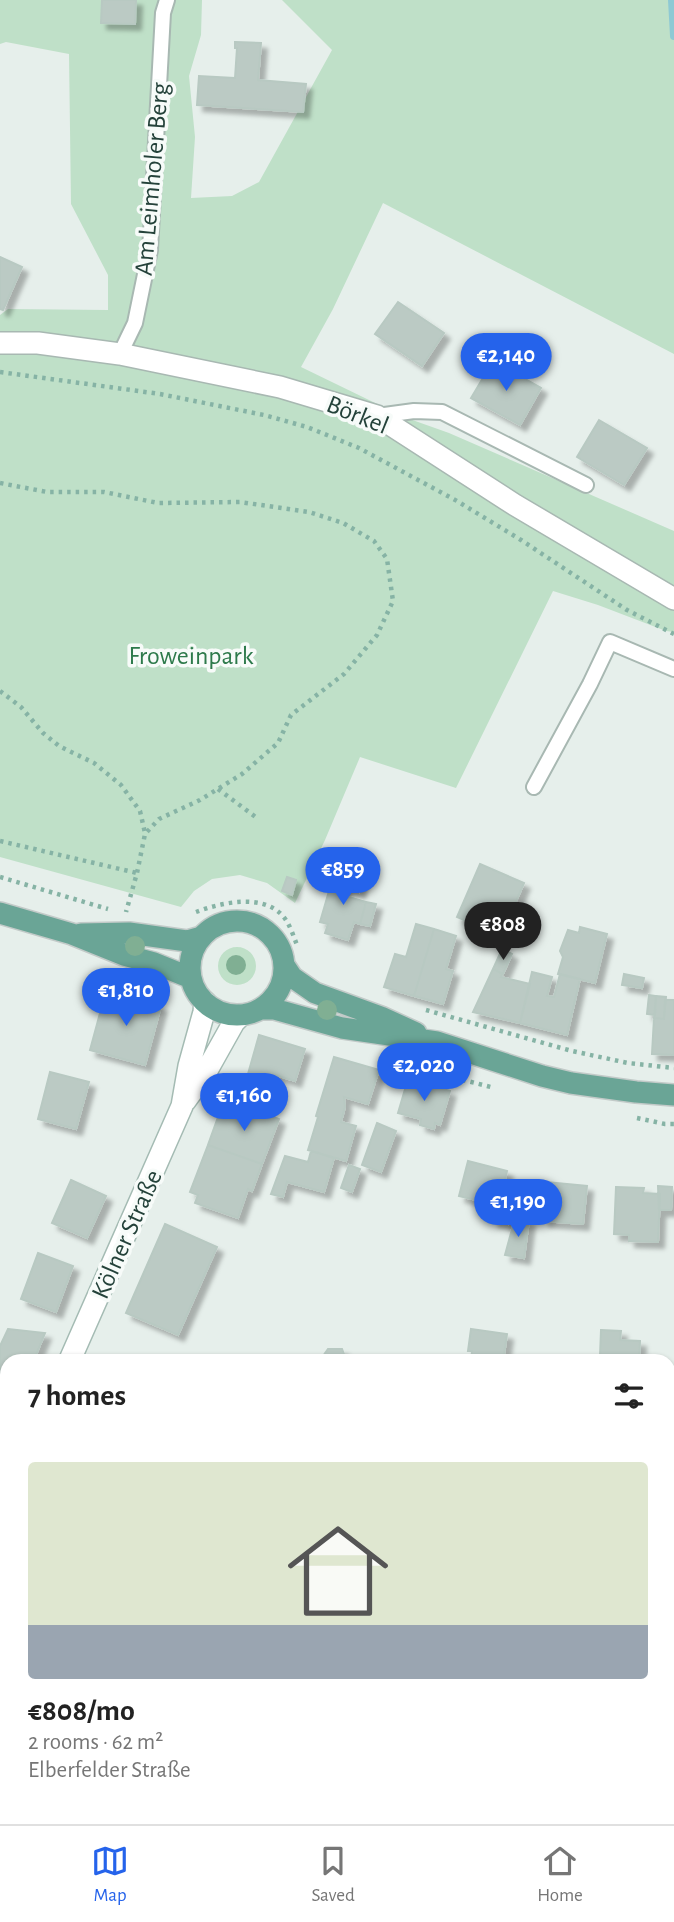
<!DOCTYPE html>
<meta charset="utf-8">
<style>
body{margin:0;font-family:"Alegreya Sans",sans-serif;background:#f6f6f6;color:#222;height:100vh;display:flex;flex-direction:column;font-size:26px;white-space:nowrap}
*{box-sizing:border-box;margin:0}
p{font-size:23px;color:#767676}
.icon{flex:none;width:38px;height:38px;fill:none;stroke:currentColor;stroke-width:2;stroke-linecap:round;stroke-linejoin:round}
.map{position:relative;flex:1;overflow:hidden}
.side{position:absolute;left:0px;top:1354px;width:676px;height:471px;display:flex;flex-direction:column;background:#fff;border-radius:21px 21px 0 0;box-shadow:0 2px 5px #0004}
.side>*{flex:none}
.price{position:absolute;translate:-50% -60px;padding:0 16px;border-radius:24px;background:#2563eb;color:#fff;font-size:23px;line-height:46px;filter:drop-shadow(0 2px 4px #0008)}
.price::after{content:'';position:absolute;left:50%;top:42px;width:21px;height:16px;margin-left:-10px;background:inherit;clip-path:polygon(0 0,100% 0,50% 100%)}
.price.selected{background:#222;color:#fff}
ul{padding:0;list-style:none}
li{display:grid;align-content:center;gap:14px;height:371px;padding:0 28px}
li span{display:grid;place-items:center;height:217px;border-radius:7px;color:#555}
li>.icon{margin-inline-start:auto}
span .icon{width:126px;height:126px;fill:#fffc;stroke-width:1}
li b{font-size:30px}
h2{display:flex;justify-content:space-between;align-items:center;height:84px;padding:0 28px;font-size:30px}
.tab-bar{display:flex;justify-content:space-around;align-items:center;height:98px;border-top:2px solid #e0e0e0;background:#fff;font-size:19px;color:#767676}
.tab-bar a{display:grid;justify-items:center;gap:4px}
.tab-bar .selected{color:#2563eb}
.map>svg:first-child{display:block}
</style>
<div class="map">
<svg width="674" height="1824" viewBox="0 0 674 1824">
<defs>
<filter id="shadow"><feDropShadow dx="6" dy="6" stdDeviation="2" flood-color="#0004"/></filter>
</defs>
<rect width="100%" height="100%" fill="#e6efeb"/>
<path fill="#bfe0c8" d="M0,0H202L201,35L189,76L195,137L191,198L232,196L259,182L332,50L282,0H674V354L383,203L333,309L301,367L404,417L449,433L674,531V632L666,631L598,605L553,591L456,788L360,757L325,840L295,903L267,883L240,875L212,879L194,891L181,907L0,857V315L8,309L108,310V275L71,204L69,54L6,42L0,44Z
M218 966a19 19 0 1 1 38 0a19 19 0 1 1-38 0Z"/>
<g fill="none" stroke-linecap="round" stroke-linejoin="round">
<path stroke="#8ec9d4" stroke-width="8" d="M672,0L674,36"/>
</g>
<path fill="#bbcac4" stroke="#b8c9c2" stroke-width="2" filter="url(#shadow)" d="M102,0H136L135,24L101,23Z
M235,42L261,43L258,80L306,84L303,112L197,105L199,76L235,78L237,48H235Z
M0,257L22,267L3,310L0,309Z
M398,302L444,333L422,366L375,334Z
M493,361L541,388L520,425L471,398Z
M599,420L647,448L624,485L577,457Z
M480,864L524,883L501,936L457,917Z
M337,872L362,880L359,892L345,887L342,895L366,902L360,924L354,922L348,940L325,933L328,924L320,922L329,891H331Z
M287,877L296,880L292,895L282,891Z
M366,902L376,904L370,926L360,924Z
M416,924L434,929L414,996L384,987L395,954L406,957Z
M580,927L607,934L595,983L558,974L563,957L560,951L568,930L579,933Z
M434,929L456,936L446,969L453,971L443,1004L414,996Z
M502,949L512,954L503,974L493,969Z
M493,969L502,974L501,977L530,984L520,1023L473,1012Z
M532,972L552,977L547,996L554,997L560,974L580,979L567,1035L520,1023Z
M624,974L644,978L642,988L622,985Z
M106,991L161,1006L145,1065L90,1050Z
M649,995L656,996L655,1015L647,1014Z
M656,996L666,997L664,1019L654,1018Z
M665,1000H674V1055L652,1054L654,1018L664,1019Z
M259,1035L305,1049L295,1081L276,1075L273,1088L246,1081Z
M334,1057L379,1070L368,1104L344,1097L345,1107L341,1122L356,1126L346,1161L308,1150L318,1117L316,1116Z
M50,1072L89,1082L76,1129L38,1119Z
M408,1079L450,1091L440,1125L435,1123L434,1129L420,1125L421,1119L398,1113Z
M239,1104L279,1119L262,1164L208,1145L222,1106L236,1111Z
M377,1123L396,1131L381,1172L362,1165Z
M208,1145L262,1164L252,1191L248,1189L238,1218L195,1203L198,1195L190,1192Z
M311,1151L334,1158L324,1192L287,1182L283,1197L271,1194L285,1156L308,1162Z
M468,1161L507,1171L503,1188L517,1191L508,1224L492,1221L495,1211L478,1206L476,1200L459,1196Z
M349,1165L360,1169L352,1192L341,1188Z
M71,1180L106,1196L87,1238L52,1223Z
M546,1182L587,1186L583,1224L543,1221Z
M658,1186L672,1187L671,1210H659Z
M616,1187L644,1188L643,1193L660,1194L658,1242L629,1241V1235L614,1234Z
M515,1218L529,1220L524,1258L505,1255Z
M165,1224L217,1247L178,1335L126,1313Z
M38,1253L73,1266L56,1312L21,1299Z
M8,1329L45,1333L33,1362H7V1395L0,1392V1346Z
M471,1329L507,1334L503,1362H471L472,1351H468Z
M601,1330L621,1331L620,1340L640,1341L639,1362H611L612,1357L600,1356Z
M328,1349H342L347,1362H306V1357L323,1356Z
M668,1501H672V1544H668Z
M0,1665L7,1668V1707L0,1705Z
M0,1705L7,1707V1735L3,1745L0,1744Z
M674,1775V1823H672L671,1821L657,1824L656,1818H668V1776Z
M70,1818H111L114,1824H73Z
M183,1818H223L211,1824H185Z
M401,1818H456L457,1820L452,1824H405Z
M590,1818H631L633,1824H592Z"/>
<g fill="none" stroke-linecap="round" stroke-linejoin="round">
<defs>
<path id="lane" d="M120,354L135,323L150,250L163,13L167,0
M377,416L414,411L442,412L586,485
M534,787L590,684L610,642L674,669
M0,1410L7,1413
M257,1818L260,1824"/>
<path id="street" d="M0,343H38L120,354L280,387L377,416L515,505L674,599
M668,1465L674,1466
M291,1824L303,1818"/>
<path id="secondary" d="M185,1101L206,1072L234,1022L241,1015
M69,1362L182,1106L189,1066L204,1012L205,1002
M0,1518L7,1502"/>
<path id="primary" d="M0,913L72,934L124,955L154,963L191,978
M190 968a47 47 0 1 1 94 0a47 47 0 1 1-94 0Z
M81,934L129,933L187,941L201,937
M284,965L292,977L315,993L381,1017L416,1033
M261,1009H274L342,1028L437,1042L542,1076L571,1083L636,1092L674,1095"/>
</defs>
<use href="#lane" stroke="#a8b8b2" stroke-width="18"/>
<use href="#street" stroke="#a8b8b2" stroke-width="24"/>
<use href="#secondary" stroke="#a4bbb3" stroke-width="24"/>
<use href="#primary" stroke="#c2cac8" stroke-width="24"/>
<path stroke="#86b3a5" stroke-width="4.5" stroke-dasharray="3.5 5" stroke-linecap="butt" d="M0,372L160,394L264,415L307,427L359,448L457,501L521,540L627,610L674,634
M0,483L47,492H104L158,503L240,502L309,512L343,523L374,541L387,559L393,601L377,635L344,674L291,715L278,743L242,774L200,800L159,819L145,834L137,873L126,912
M0,691L21,707L43,733L59,746L94,763L121,785L140,811L145,833
M218,789L257,818
M0,841L137,873
M0,877L108,909
M196,912C220,903 261,893 282,915C289,922 293,935 297,945
M426,1010L572,1051L628,1063L674,1068
M388,1061L495,1088
M637,1118L665,1124H674
M0,1469L7,1453
M0,1569L7,1553"/>
<use href="#lane" stroke="#fff" stroke-width="14"/>
<use href="#street" stroke="#fff" stroke-width="21"/>
<use href="#secondary" stroke="#fff" stroke-width="21"/>
<use href="#primary" stroke="#6aa596" stroke-width="21"/>
</g>
<g fill="#80af93">
<circle cx="135" cy="946" r="10"/>
<circle cx="236" cy="965" r="10"/>
<circle cx="327" cy="1010" r="10"/>
</g>
<g text-anchor="middle" stroke-width="7" stroke-linejoin="round" paint-order="stroke">
<g font-size="26" fill="#24423a" stroke="#f7fbf9">
<text transform="translate(151 179) rotate(-85)" y="9">Am Leimholer Berg</text>
<text transform="translate(358 414) rotate(22)" y="9">Börkel</text>
<text transform="translate(126 1234) rotate(-66)" y="9">Kölner Straße</text>
</g>
<g font-size="26" fill="#2d7a4b" stroke="#f7fbf9">
<text x="191" y="664">Froweinpark</text>
</g>
</g>
</svg>
<b class="price" style="left:506px;top:393px">€2,140</b>
<b class="price" style="left:343px;top:907px">€859</b>
<b class="price selected" style="left:503px;top:962px">€808</b>
<b class="price" style="left:126px;top:1028px">€1,810</b>
<b class="price" style="left:424px;top:1103px">€2,020</b>
<b class="price" style="left:244px;top:1133px">€1,160</b>
<b class="price" style="left:518px;top:1239px">€1,190</b>
<section class="side">
<h2>7 homes<svg class="icon" aria-label="filters" viewBox="0 0 24 24"><path d="M4 7h16M4 17h16"/><circle cx="9" cy="7" r="2"/><circle cx="15" cy="17" r="2"/></svg></h2>
<ul>
<li><span style="background:linear-gradient(#dfe7d0 75%,#9aa5b1 0)"><svg class="icon" aria-label="home" viewBox="0 0 24 24"><path d="M3 11l9-7 9 7M6 9v11h12V9"/></svg></span><div><b>€808/mo</b><p>2 rooms · 62 m²</p><p>Elberfelder Straße</p></div></li>
</ul>
</section>
</div>
<nav class="tab-bar">
<a class="selected"><svg class="icon" aria-label="map" viewBox="0 0 24 24"><path d="M3 6l6-2 6 2 6-2v14l-6 2-6-2-6 2zM9 4v14M15 6v14"/></svg>Map</a>
<a><svg class="icon" aria-label="saved" viewBox="0 0 24 24"><path d="M7 4h10v16l-5-4-5 4z"/></svg>Saved</a>
<a><svg class="icon" aria-label="home" viewBox="0 0 24 24"><path d="M3 11l9-7 9 7M6 9v11h12V9"/></svg>Home</a>
</nav>
